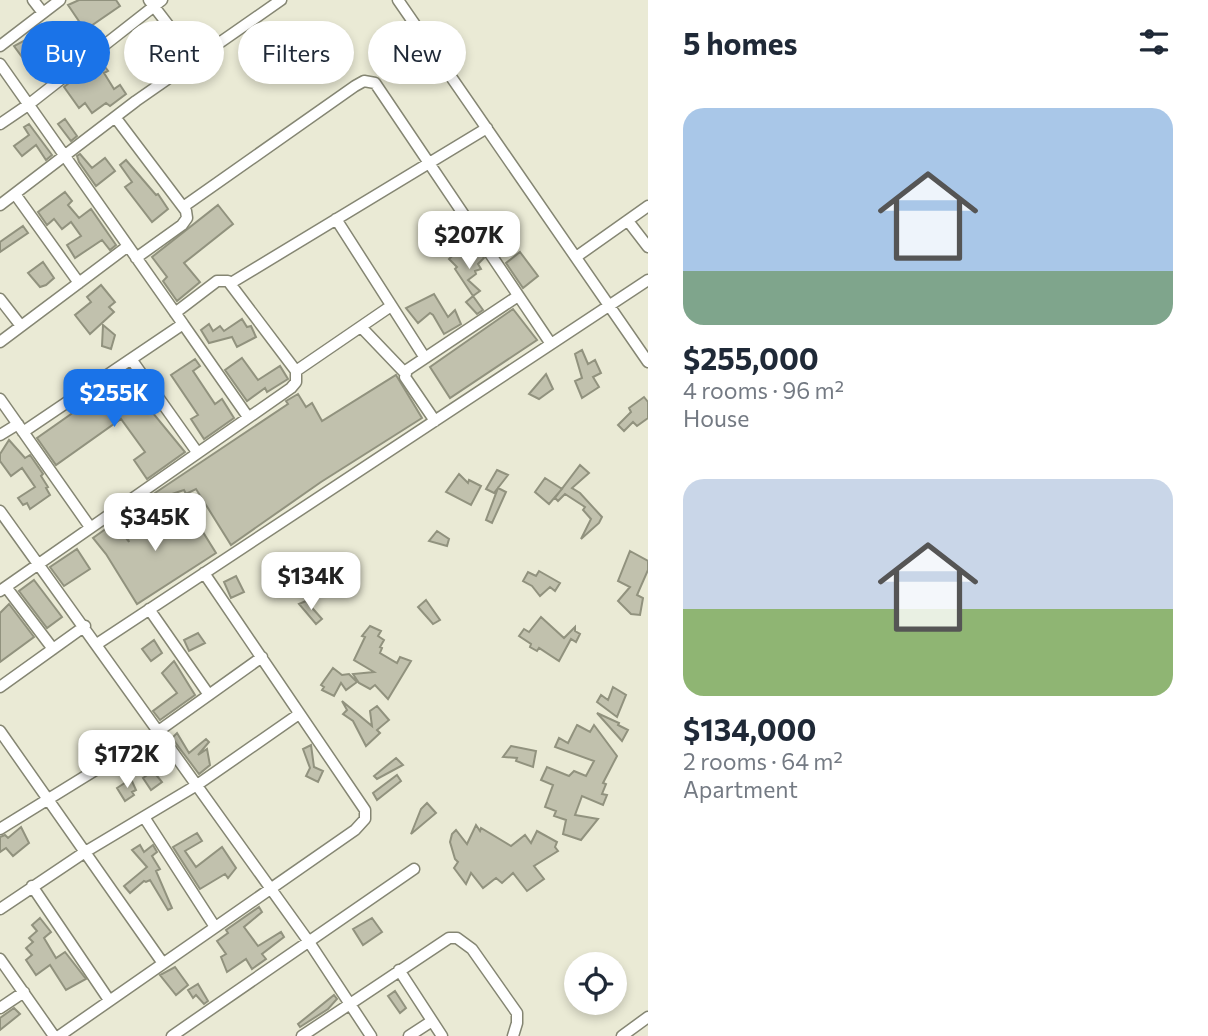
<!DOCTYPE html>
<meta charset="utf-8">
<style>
body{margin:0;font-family:Commissioner,sans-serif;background:#f2f2f3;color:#1f2937;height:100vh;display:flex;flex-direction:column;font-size:26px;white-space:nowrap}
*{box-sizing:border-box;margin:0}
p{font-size:23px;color:#747a83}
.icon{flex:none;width:38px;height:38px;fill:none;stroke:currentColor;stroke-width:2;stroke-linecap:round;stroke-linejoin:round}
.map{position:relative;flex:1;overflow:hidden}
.side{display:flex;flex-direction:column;background:#fff;width:560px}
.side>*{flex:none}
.guide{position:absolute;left:21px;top:21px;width:522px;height:63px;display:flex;gap:14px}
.controls{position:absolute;left:564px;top:952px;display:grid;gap:14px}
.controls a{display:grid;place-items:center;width:63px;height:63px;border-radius:50%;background:#fff;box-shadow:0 4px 10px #0003;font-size:35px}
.price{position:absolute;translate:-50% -60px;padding:0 16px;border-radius:14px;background:#fff;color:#222;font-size:23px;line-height:46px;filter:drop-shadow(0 2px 4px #0008)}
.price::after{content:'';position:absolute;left:50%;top:42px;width:21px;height:16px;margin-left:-10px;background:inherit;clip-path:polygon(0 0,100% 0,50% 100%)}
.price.active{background:#1a73e8;color:#fff}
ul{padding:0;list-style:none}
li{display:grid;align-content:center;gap:14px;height:371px;padding:0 35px}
li span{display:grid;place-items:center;height:217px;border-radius:21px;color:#555}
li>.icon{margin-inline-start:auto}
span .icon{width:126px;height:126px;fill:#fffc;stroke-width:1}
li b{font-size:30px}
h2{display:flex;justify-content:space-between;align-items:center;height:84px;padding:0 35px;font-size:30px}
.tag{padding:0 24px;border-radius:32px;background:#fff;box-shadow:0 4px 10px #0003;font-size:24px;line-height:63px}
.tag.active{background:#1a73e8;color:#fff}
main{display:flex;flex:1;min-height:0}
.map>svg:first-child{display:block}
</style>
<main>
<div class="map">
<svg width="648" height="1036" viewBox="0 0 648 1036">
<rect width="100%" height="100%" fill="#eaead5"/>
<path fill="#c1c1ad" stroke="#91927e" stroke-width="2" d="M79,0H116L120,6L85,30L68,5Z
M31,37L38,47L48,38L52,43L60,38L64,45L33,67L25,61L14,46Z
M99,59L108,71L104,73L114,89L120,85L126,94L110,106L106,103L92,113L85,103L79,108L64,87Z
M65,119L77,136L71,141L58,124Z
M29,124L52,155L46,160L36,145L22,156L14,146L29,135L24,127Z
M80,154L92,168L105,158L115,171L96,186L79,162L77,156Z
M126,160L156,195L158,194L168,209L152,222L125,187L132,182L120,165Z
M65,192L72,201L68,205L79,218L91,209L116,245L110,250L102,240L75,258L67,245L81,236L71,222L62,229L54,219L47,225L38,212Z
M218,205L233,224L184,263L200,282L177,301L163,281L167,277L152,257Z
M23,226L28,233L0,252V242Z
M473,243L484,258L478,264L481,269L475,271L476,274L468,280L480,291L473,296L483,310L477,314L466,302L473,296L455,269L457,267L449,259L460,249L462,252Z
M520,252L538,276L523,288L506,263Z
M43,262L54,278L46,285L40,287L28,273Z
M101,285L115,302L109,307L114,312L90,334L75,315L91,302L87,297Z
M434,294L448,317L455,310L461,324L444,334L433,315L430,313L418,323L406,308Z
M513,309L537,340L450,398L430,367Z
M242,319L247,327L251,326L256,337L237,347L232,337L209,343L201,330L209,324L213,331L220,326L224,331Z
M103,325L115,335L111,349L102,346Z
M582,350L588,364L595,360L601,373L593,377L599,387L582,398L575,381L582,378L575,354Z
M242,358L258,380L280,366L288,379L267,392L265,388L247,401L225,370Z
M195,359L200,366L193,371L215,404L222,399L234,418L204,439L191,419L198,415L171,375Z
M546,374L553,389L539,399L529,394Z
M396,375L422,418L321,482L231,545L196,489L186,494L184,490L178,492L134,507L288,404L286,401L298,394L306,407L312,403L322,421Z
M124,377L146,409L148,407L185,452L147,479L134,460L145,452L121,419L56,465L37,438Z
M644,397L648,402V418L637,426L633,422L624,431L618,425L631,412L629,408Z
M9,440L25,458L30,455L43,474L41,476L48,487L46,488L50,495L30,509L27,503L23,505L18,498L35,487L22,468L11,476L0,461V454Z
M580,465L589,473L572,488L580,493L602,517L599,523L581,539L591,519L583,510L585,507L565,494L558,501L555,498Z
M497,470L508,475L494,493L486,489Z
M459,474L468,483L469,480L481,486L471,505L446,492Z
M545,478L562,489L549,504L535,492Z
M498,488L506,492L492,523L486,520Z
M155,510L168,528L191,513L216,553L137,604L106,554L93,538L114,523L129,542L126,532Z
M437,531L449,539L447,546L429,541Z
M77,549L90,569L64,586L50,567Z
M630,551L648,561V570L637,595L643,598L640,615L631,614L618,601L630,587L618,581Z
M539,571L560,583L555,591L550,587L540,596L532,586L523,581L528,572L536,576Z
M236,576L244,592L231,598L224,582Z
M34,580L62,617L47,628L19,591Z
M426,600L440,620L433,624L418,607Z
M306,601L322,619L316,624L299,604Z
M9,604L34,637L0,662V613Z
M541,617L564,638L575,627V631L580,634L576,642L571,639L559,661L539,648L537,651L530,647L531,644L519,636L524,629L529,632Z
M370,626L381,631L378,636L384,640L380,647L382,648L380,653L397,663L400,657L411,661L388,699L375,685L370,689L359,683L353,674L374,672L354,660L365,637L362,636Z
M198,633L205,643L189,651L184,640Z
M154,640L162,653L151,661L142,649Z
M174,661L195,695L160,720L153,711L177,693L162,673Z
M333,668L342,675L349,674L357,682L346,690L341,683L334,696L322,690L324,687L321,685Z
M613,687L626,695L617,717L597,702L601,695L608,700Z
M342,701L372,726L370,711L377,706L389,720L377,730L380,733L366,746L353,721L343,714L347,710Z
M597,713L619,723L618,725L628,730L622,741Z
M577,725L590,732L594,725L617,756L603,783L606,784L602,794L607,795L603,805L582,796L575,815L598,819L581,840L563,834L566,820L554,816L556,811L545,807L553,785L541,780L547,767L569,776L574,771L586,776L594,761L555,747L559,738L568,743Z
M177,733L189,753L206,739L209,742L198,755L207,749L210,765L199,774L172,738Z
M311,745L314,767L323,771L318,782L306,776L310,768L303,749Z
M511,746L536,751L533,767L516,761L517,758L503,757Z
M396,758L403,765L377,779L374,776Z
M153,771L162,782L151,790L143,778Z
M397,775L401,781L377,800L373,793Z
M131,779L136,790L132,792L134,795L125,801L117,788Z
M427,803L436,813L411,834L421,809Z
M476,825L480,831L481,828L511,846L525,835L531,843L537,831L557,842L555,847L558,851L534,866L544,879L527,891L513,873L502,883L496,878L483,888L471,873L466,884L454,868L458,862L455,859L450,842L452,834L456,830L467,844Z
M21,827L29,843L13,856L6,848L0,852V837L5,835L8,838Z
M197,833L202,841L185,851L196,867L222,847L236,868L228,878L225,874L200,889L173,847Z
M140,845L144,852L153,845L157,852L152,856L160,869L156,871L172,908L168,910L150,880L146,882L144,881L130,893L124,886L147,867L132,850Z
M259,907L262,912L244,927L258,946L281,932L284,937L262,954L266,959L252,969L246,959L227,972L221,957L226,954L217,941L228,933L226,930Z
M40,918L51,932L44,938L56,958L65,952L86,979L66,990L50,965L36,975L26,960L32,955L26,948L33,942L29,938L37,931L32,925Z
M372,918L382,932L363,945L353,929Z
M175,967L188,985L176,995L160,975Z
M198,984L208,1001L204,1004L196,995L193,998L188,990Z
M395,991L406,1008L400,1013L388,996Z
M334,995L337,999L328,1009L300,1027L298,1024Z
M14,1008L20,1014L0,1030V1018Z"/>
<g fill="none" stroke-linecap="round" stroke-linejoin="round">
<defs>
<path id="street" d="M33,0L43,13
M149,0L195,60
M398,0L648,362
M0,46L60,0
M0,64L183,324
M115,117L186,211L187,218L182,225L136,258
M0,124L28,105L162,0
M15,194L79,283
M0,205L136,101L281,0
M183,207L355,86L364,81L375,83L551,344
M336,219L425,358
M628,221L648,247
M576,257L648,206
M231,283L487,128
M0,299L21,326
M361,327L405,373
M0,342L128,246
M131,359L197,452
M296,371L391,306
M0,399L90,527
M435,421L405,377L407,370L518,296
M23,432L183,324L248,417
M0,435L18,424
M0,511L309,942L371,1036
M6,587L53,649
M0,591L291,388L296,382V371L228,281H217L175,313
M149,609L209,695
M97,644L648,280
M0,687L85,626
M0,731L162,962
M144,817L215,927
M0,829L157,732L262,657
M32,886L109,1000
M0,909L85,852L197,785L299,714
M0,959L54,1036
M399,970L442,1036
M0,1008L24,992
M59,1036L355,830L365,819V810L204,573
M172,1036L414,869
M302,1036L449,938H457L472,949L517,1013V1023L513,1036
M409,1036L432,1021
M622,1036L648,1017"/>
</defs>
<use href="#street" stroke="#858673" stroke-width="13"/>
<use href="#street" stroke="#fff" stroke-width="10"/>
</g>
</svg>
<div class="controls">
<a><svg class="icon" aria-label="locate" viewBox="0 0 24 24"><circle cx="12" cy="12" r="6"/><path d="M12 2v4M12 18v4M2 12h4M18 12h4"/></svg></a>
</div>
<b class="price" style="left:469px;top:271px">$207K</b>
<b class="price active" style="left:114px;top:429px">$255K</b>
<b class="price" style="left:155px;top:553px">$345K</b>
<b class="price" style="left:311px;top:612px">$134K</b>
<b class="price" style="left:127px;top:790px">$172K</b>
<div class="guide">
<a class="tag active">Buy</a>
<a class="tag">Rent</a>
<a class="tag">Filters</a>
<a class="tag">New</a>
</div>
</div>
<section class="side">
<h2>5 homes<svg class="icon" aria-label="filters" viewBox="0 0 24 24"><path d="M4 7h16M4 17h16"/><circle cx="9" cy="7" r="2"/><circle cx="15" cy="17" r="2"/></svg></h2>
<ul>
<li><span style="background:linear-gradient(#a9c7e8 75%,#7fa58c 0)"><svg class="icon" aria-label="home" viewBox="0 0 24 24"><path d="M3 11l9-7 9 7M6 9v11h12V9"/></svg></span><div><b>$255,000</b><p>4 rooms · 96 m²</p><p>House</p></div></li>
<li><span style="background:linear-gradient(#c9d6e8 60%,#8fb573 0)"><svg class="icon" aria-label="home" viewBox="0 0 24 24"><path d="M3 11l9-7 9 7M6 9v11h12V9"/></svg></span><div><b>$134,000</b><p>2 rooms · 64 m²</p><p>Apartment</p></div></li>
</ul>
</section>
</main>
